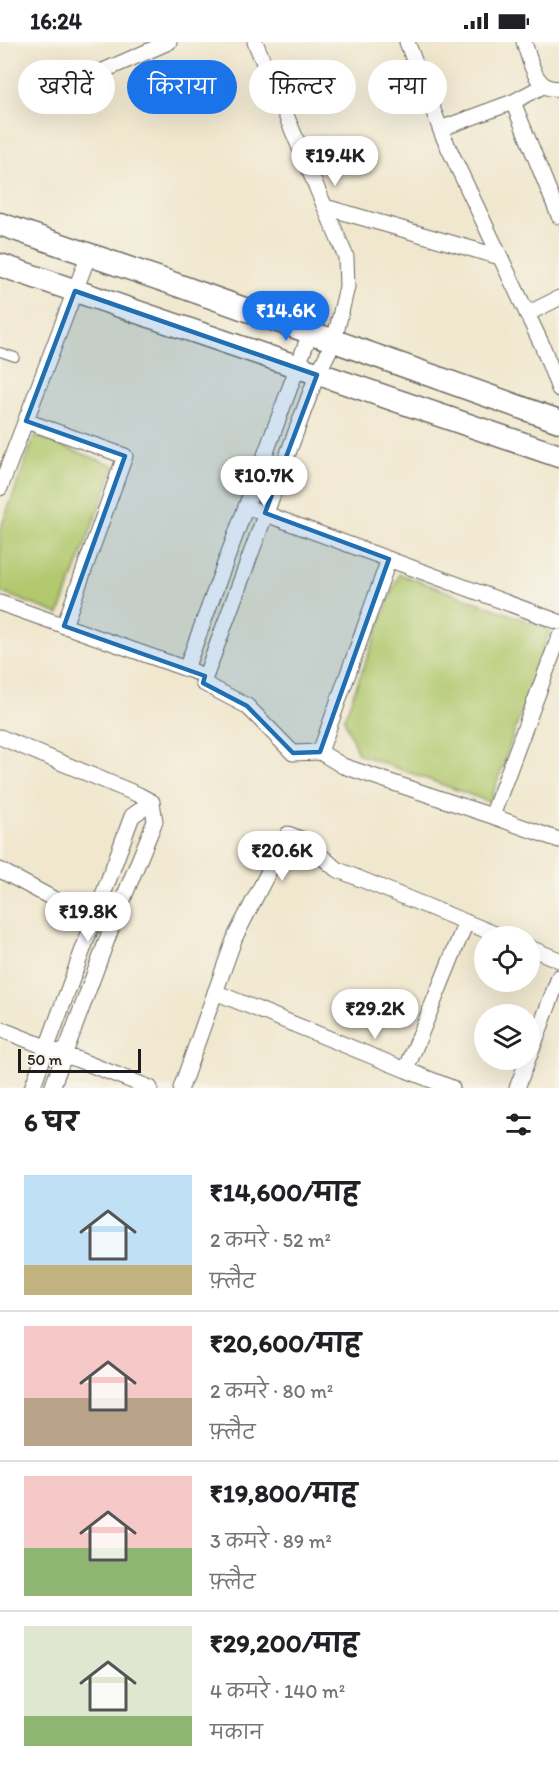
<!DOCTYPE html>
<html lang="hi">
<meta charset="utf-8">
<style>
body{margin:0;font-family:Itim,"Playpen Sans Deva",sans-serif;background:#f6f6f6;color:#202124;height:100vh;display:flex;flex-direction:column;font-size:22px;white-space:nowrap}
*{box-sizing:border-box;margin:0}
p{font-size:20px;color:#757577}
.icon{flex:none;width:33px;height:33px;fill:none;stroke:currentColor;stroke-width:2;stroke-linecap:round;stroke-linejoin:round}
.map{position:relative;height:1046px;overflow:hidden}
.sheet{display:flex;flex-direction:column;background:#fff;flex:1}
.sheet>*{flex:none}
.hud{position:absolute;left:18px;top:18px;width:524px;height:54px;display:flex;gap:12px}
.buttons{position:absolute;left:474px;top:884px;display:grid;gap:12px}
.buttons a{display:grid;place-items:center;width:66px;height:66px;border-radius:50%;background:#fff;box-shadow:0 6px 24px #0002;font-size:30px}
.scale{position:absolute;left:18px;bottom:15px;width:123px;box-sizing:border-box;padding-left:6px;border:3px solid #1c1c1c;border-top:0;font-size:16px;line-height:21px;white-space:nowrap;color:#1c1c1c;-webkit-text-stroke:4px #f7f3e8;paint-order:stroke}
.price{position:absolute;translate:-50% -51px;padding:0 14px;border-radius:21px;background:#fff;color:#222;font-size:20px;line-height:39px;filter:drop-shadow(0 2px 3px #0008)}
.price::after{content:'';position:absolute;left:50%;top:36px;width:18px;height:14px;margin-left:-9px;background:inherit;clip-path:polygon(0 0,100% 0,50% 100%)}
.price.on{background:#1a73e8;color:#fff}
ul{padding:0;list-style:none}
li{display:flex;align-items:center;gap:18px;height:150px;padding:0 24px}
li+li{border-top:2px solid #e0e0e0}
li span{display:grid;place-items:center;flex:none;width:168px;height:120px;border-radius:0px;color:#555}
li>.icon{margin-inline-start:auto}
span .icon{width:72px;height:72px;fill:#fffc;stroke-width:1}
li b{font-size:26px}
h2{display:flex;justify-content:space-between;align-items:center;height:72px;padding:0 24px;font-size:26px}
.chip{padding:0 21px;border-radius:27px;background:#fff;box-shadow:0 6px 24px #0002;font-size:21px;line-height:54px}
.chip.on{background:#1a73e8;color:#fff}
.status{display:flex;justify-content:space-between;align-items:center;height:42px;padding:0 30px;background:#fff;direction:ltr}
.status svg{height:16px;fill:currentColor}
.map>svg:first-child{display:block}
</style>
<div class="status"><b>16:24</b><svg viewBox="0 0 49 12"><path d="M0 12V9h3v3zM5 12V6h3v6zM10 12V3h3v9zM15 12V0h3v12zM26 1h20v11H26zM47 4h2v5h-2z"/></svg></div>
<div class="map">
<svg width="559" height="1046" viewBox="0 0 559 1046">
<rect width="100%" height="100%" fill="#f7f3e8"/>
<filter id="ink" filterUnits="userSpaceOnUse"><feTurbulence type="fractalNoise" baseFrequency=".0167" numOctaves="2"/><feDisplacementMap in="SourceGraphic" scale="12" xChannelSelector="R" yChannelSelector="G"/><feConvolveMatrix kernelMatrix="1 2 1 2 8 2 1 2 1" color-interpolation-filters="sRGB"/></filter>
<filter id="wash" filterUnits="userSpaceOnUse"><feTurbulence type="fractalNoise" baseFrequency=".008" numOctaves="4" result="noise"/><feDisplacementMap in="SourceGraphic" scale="24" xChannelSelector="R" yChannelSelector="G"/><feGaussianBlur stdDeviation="1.35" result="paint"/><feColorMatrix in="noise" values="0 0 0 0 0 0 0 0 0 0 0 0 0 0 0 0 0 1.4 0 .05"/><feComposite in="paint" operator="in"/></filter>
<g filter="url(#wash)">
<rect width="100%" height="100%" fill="#f0e7ce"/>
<path fill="#b1c86d" stroke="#667244" stroke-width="1.5" d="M35,394L115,424L59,572L0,550V488Z
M399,532L550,587L490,760L358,712L344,677Z"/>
</g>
<g filter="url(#ink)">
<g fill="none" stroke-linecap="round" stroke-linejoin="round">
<defs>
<path id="lane" d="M0,310L15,315"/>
<path id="street" d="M255,0L346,215L347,245L334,299L317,333L203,641L247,664L293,711L320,710L343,724L492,774L559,798
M407,0L443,94L542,303L559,347
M524,0C530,17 535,51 559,46
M89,35L169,0
M543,44L513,60L559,174
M440,87L513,60
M325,165L500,215
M527,272L559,256
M26,379L125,414L64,584
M0,446L89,212
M255,468L559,580
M0,561L195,630
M186,627L310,291
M0,695L139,753L152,760
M320,710L389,517
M492,774L559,595
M0,828L100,882
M530,906L559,918
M215,950L406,1028L466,880
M0,987L150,1046
M530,1013L559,935
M406,1028L452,1046
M32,1046L132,774L152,760
M52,1046L111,887L155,779L152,760
M181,1046L235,895L288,792L303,798L336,827L500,894
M517,1046L528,1017"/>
<path id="secondary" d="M0,182L163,238L559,379
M0,223L559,414"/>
</defs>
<use href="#lane" stroke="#66635a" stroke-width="10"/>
<use href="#street" stroke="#66635a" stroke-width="17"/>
<use href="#secondary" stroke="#66635a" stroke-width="25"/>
<use href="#lane" stroke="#fff" stroke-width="8"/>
<use href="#street" stroke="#fff" stroke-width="15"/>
<use href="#secondary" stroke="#fff" stroke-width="22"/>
</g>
</g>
<path fill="#1f6fb2" fill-opacity="0.2" stroke="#1f6fb2" stroke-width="4.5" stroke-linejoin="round" d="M75,249L317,333L265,471L389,517L320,710L293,711L247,664L203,641L205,634L64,584L125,414L26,379Z"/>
</svg>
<div class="buttons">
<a><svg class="icon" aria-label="locate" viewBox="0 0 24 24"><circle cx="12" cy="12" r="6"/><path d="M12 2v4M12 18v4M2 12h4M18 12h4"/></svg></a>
<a><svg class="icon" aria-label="layers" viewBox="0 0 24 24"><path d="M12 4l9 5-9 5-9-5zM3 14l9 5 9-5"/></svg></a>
</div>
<div class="scale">50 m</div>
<b class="price" style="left:335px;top:145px">₹19.4K</b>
<b class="price on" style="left:286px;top:300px">₹14.6K</b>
<b class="price" style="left:264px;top:465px">₹10.7K</b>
<b class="price" style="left:282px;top:840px">₹20.6K</b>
<b class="price" style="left:88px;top:901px">₹19.8K</b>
<b class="price" style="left:375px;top:998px">₹29.2K</b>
<div class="hud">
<a class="chip">खरीदें</a>
<a class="chip on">किराया</a>
<a class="chip">फ़िल्टर</a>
<a class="chip">नया</a>
</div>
</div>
<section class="sheet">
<h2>6 घर<svg class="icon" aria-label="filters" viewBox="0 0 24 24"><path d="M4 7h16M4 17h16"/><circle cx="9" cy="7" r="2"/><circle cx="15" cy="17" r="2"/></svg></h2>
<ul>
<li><span style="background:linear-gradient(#bfe0f5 75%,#c2b280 0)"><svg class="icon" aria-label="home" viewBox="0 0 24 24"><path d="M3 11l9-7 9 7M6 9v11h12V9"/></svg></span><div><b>₹14,600/माह</b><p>2 कमरे · 52 m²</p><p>फ़्लैट</p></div></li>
<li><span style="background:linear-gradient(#f6c9c9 60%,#b9a48a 0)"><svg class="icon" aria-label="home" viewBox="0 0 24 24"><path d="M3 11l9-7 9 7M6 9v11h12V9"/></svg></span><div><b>₹20,600/माह</b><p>2 कमरे · 80 m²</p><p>फ़्लैट</p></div></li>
<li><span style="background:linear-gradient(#f6c9c9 60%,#8fb573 0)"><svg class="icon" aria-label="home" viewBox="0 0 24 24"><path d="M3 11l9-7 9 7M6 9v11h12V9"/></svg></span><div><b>₹19,800/माह</b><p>3 कमरे · 89 m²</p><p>फ़्लैट</p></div></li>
<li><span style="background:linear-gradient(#dfe7d0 75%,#8fb573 0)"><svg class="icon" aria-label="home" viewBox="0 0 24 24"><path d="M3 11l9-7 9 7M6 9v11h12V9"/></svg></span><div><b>₹29,200/माह</b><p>4 कमरे · 140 m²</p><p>मकान</p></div></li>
</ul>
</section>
